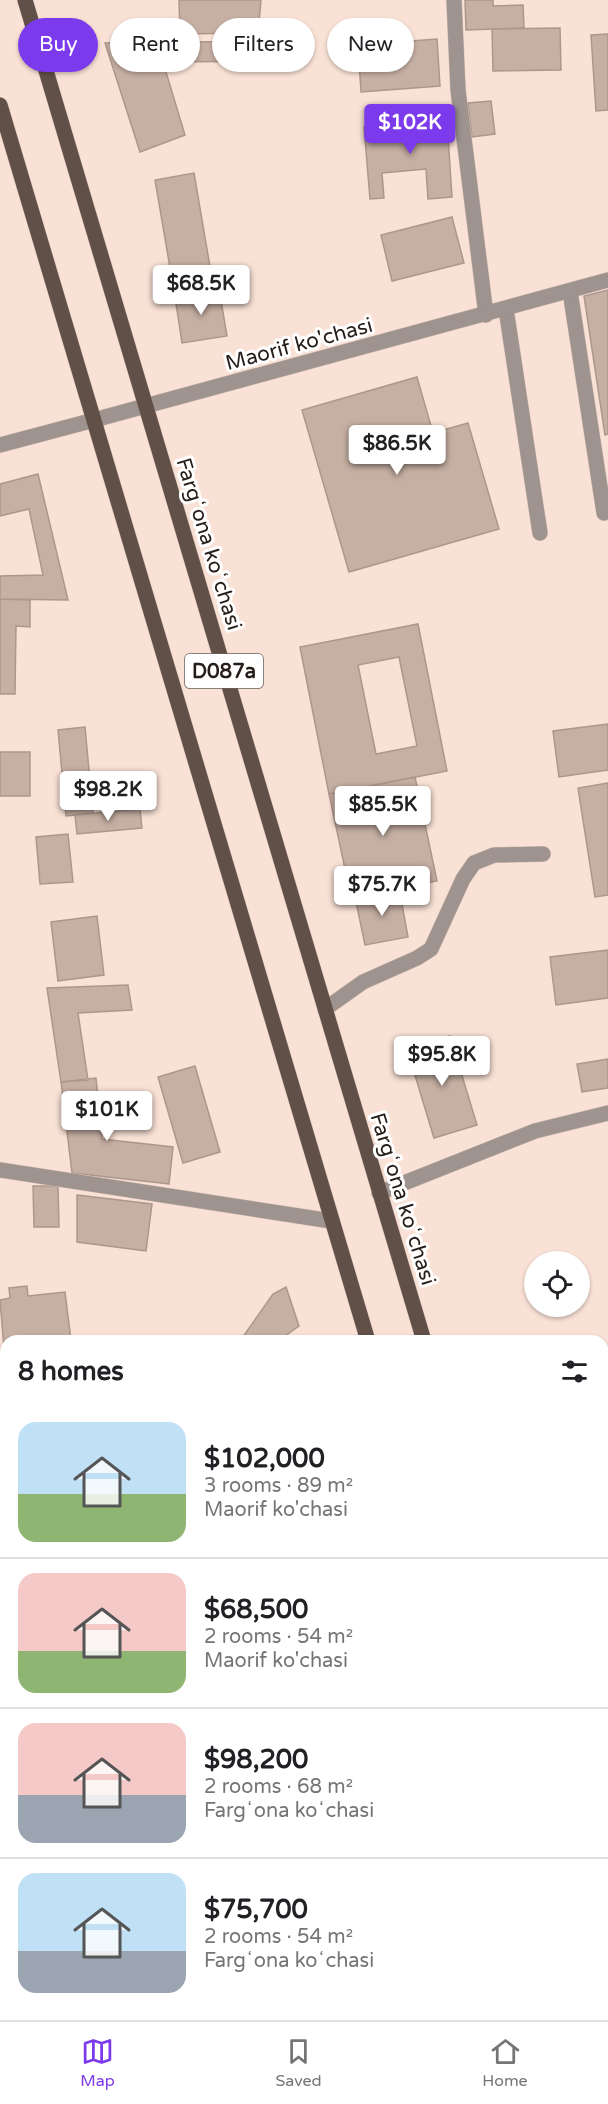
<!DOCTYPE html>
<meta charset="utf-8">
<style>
body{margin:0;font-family:"Varela Round",sans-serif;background:#f6f6f6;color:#202124;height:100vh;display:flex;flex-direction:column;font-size:22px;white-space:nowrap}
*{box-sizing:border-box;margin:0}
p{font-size:20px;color:#757577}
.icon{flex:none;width:33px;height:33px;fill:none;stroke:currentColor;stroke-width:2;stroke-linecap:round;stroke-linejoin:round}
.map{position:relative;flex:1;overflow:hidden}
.panel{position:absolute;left:0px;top:1335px;width:609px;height:686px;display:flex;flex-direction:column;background:#fff;border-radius:18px 18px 0 0;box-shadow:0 2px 4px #0004}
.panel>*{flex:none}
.hud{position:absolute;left:18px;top:18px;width:573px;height:54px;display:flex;gap:12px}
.fabs{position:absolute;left:524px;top:1251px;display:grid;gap:12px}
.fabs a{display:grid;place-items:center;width:66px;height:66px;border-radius:50%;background:#fff;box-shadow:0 2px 4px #0004;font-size:30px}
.price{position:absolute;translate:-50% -51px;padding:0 14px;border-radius:6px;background:#fff;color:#222;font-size:20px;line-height:39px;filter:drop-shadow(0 2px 3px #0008)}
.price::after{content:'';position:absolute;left:50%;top:36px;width:18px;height:14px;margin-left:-9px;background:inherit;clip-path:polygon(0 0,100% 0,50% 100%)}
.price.current{background:#7c3aed;color:#fff}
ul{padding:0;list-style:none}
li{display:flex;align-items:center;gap:18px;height:150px;padding:0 18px}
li+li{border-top:2px solid #e0e0e0}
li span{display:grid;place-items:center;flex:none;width:168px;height:120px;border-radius:18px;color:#555}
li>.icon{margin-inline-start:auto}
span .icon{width:72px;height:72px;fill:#fffc;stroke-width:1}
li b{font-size:26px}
h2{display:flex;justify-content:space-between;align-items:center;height:72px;padding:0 18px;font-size:26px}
.tag{padding:0 21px;border-radius:27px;background:#fff;box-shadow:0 2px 4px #0004;font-size:21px;line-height:54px}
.tag.current{background:#7c3aed;color:#fff}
.tab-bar{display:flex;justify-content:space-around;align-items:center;height:84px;border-top:2px solid #e0e0e0;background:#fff;font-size:16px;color:#757577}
.tab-bar a{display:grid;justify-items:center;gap:3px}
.tab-bar .current{color:#7c3aed}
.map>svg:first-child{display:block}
</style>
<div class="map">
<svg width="608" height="2020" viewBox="0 0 608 2020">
<rect width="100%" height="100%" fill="#f9e1d5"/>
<path fill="#c6afa3" stroke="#ad968b" stroke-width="1.5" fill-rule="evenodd" d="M179,0H261L258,33L180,34Z
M465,0H493V6L523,5L524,28L466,30Z
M560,28L561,70L493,71L492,29Z
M608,34V110L596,111L591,35Z
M437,39L440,86L361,92L358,45Z
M285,41V61L163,62L185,135L140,152L105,43Z
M491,101L495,134L472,137L468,103Z
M447,121L452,197L428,199L426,169L382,173L384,198L370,199L364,127Z
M194,173L214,290L175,297L155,180Z
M452,217L464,263L392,281L381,235Z
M219,289L227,336L182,343L175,297Z
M608,290V434L605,435L584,296Z
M417,377L433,433L468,423L499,529L349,572L302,410Z
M38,474L68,600L0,599V576L43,575L29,509L0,516V484Z
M0,599L30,600V627L16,626L15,694H0Z
M418,624L447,771L329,794L300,647ZM399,657L417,746L376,754L358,665Z
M608,724V770L559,777L553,731Z
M85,727L93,813L66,816L58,730Z
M0,752H30V796H0Z
M415,777L437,881L351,897L329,794Z
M608,783V895L595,897L578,788Z
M140,809L142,828L77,834L75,815Z
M68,834L73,882L40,884L36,837Z
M399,888L408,937L365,945L355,897Z
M97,916L104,975L58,981L51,922Z
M608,950V998L556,1005L550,957Z
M128,985L132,1010L78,1013L88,1080L61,1082L47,988Z
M450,1036L477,1125L434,1138L407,1049Z
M608,1059V1088L582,1092L577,1064Z
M195,1066L220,1152L183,1163L158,1077Z
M96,1078L102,1139L173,1147L169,1184L72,1173L61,1082Z
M33,1186H58L59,1227H34Z
M77,1195L152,1204L146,1251L77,1242Z
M27,1286L28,1296L65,1292L71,1340L6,1341V1348H4L0,1300L10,1298L9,1288Z
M286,1287L299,1326L278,1341H240L273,1294Z
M6,1408V1484L0,1485V1409Z
M0,1540L6,1543V1594L0,1592Z
M6,1883V1975L0,1988V1896Z
M0,2010L6,2014L21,2020H0Z
M45,2014H77L75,2020H42Z
M77,2014H107L104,2020H75Z
M194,2014H248L245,2020H191Z
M323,2014H350L347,2020H320Z
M424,2014H459L457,2018L460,2020H420Z"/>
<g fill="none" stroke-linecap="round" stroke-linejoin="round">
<defs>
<path id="service" d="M570,291L604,513
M506,309L540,533
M325,1009L363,982L417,958L431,949L463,879L474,863L494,855L543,854
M0,1170L331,1221
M379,1193L535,1131L608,1113
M603,1447L608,1446
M603,1568L608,1584
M603,1684L608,1681"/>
<path id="minor" d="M454,0L458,90L486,315
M0,445L94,420"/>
<path id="tertiary" d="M94,420L608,280"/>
<path id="primary" d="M25,0L424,1341
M0,105L368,1341
M603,1925L608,1941
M574,2014L575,2020"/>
</defs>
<use href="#service" stroke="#d3beb3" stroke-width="16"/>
<use href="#minor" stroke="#d3beb3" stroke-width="16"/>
<use href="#tertiary" stroke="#d3beb3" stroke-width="16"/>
<use href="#primary" stroke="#d3beb3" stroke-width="16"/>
<use href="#service" stroke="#9e938e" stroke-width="15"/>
<use href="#minor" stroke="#9e938e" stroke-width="15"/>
<use href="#tertiary" stroke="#9e938e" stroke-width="15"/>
<use href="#primary" stroke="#615048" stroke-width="15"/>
</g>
<g text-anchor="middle" stroke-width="6" stroke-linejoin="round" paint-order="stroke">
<rect fill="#fff" stroke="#67615e" stroke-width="1.5" x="185" y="654" width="78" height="34" rx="4.5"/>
<g font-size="20" font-weight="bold" fill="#261d19">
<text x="224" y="678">D087a</text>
</g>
<g font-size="21" fill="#261d19" stroke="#fff">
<text transform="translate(299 344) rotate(-15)" y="7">Maorif ko'chasi</text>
<text transform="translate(209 544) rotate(73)" y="7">Fargʻona koʻchasi</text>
<text transform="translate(403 1199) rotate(73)" y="7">Fargʻona koʻchasi</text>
</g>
</g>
</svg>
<div class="fabs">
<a><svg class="icon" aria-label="locate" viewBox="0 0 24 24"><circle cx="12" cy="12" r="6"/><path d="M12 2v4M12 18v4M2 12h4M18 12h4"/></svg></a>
</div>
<b class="price current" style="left:410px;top:155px">$102K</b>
<b class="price" style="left:201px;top:316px">$68.5K</b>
<b class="price" style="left:397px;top:476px">$86.5K</b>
<b class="price" style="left:108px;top:822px">$98.2K</b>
<b class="price" style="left:383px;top:837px">$85.5K</b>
<b class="price" style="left:382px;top:917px">$75.7K</b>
<b class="price" style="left:442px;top:1087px">$95.8K</b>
<b class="price" style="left:107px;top:1142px">$101K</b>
<div class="hud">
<a class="tag current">Buy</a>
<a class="tag">Rent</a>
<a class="tag">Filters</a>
<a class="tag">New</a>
</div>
<section class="panel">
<h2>8 homes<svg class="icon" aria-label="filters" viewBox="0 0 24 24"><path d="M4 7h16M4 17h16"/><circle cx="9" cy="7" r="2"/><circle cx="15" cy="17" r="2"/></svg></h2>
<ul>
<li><span style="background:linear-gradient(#bfe0f5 60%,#8fb573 0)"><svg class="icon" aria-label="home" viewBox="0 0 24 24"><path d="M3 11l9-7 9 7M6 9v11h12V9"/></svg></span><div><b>$102,000</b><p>3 rooms · 89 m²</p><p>Maorif ko'chasi</p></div></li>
<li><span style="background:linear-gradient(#f6c9c9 65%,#8fb573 0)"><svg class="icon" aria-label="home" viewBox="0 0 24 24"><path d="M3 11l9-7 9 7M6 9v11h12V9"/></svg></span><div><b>$68,500</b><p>2 rooms · 54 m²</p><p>Maorif ko'chasi</p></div></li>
<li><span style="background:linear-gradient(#f6c9c9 60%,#9aa5b1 0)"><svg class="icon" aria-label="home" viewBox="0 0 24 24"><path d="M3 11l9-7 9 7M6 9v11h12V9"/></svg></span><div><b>$98,200</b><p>2 rooms · 68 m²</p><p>Fargʻona koʻchasi</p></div></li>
<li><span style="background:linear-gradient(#bfe0f5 65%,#9aa5b1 0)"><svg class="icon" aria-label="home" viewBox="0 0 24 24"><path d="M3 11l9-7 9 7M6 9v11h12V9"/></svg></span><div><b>$75,700</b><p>2 rooms · 54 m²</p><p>Fargʻona koʻchasi</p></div></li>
</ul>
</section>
</div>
<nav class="tab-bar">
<a class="current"><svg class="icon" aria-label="map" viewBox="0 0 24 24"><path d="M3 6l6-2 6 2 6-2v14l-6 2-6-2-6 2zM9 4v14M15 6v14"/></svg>Map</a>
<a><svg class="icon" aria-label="saved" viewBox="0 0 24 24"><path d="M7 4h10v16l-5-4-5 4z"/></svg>Saved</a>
<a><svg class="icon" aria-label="home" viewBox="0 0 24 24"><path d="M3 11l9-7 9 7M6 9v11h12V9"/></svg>Home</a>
</nav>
